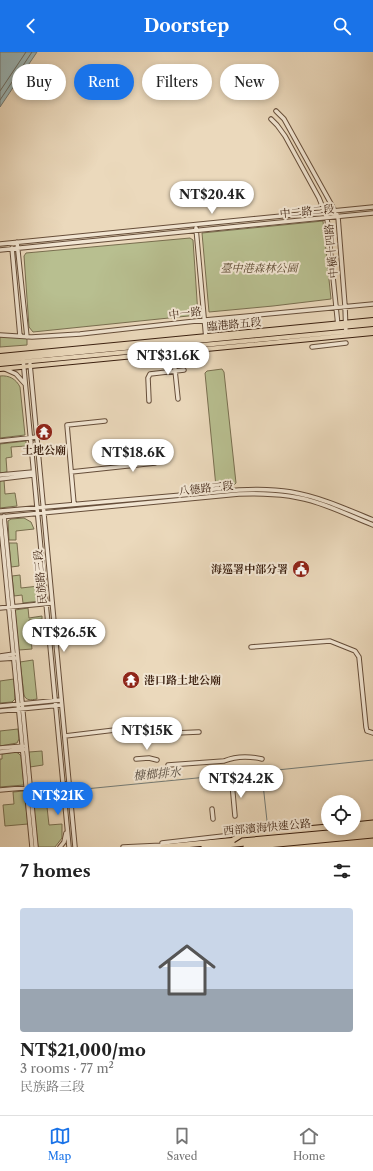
<!DOCTYPE html>
<meta charset="utf-8">
<style>
body{margin:0;font-family:"Libre Caslon Text","Noto Serif TC",serif;background:#f6f6f6;color:#222;height:100vh;display:flex;flex-direction:column;font-size:15px;white-space:nowrap}
*{box-sizing:border-box;margin:0}
p{font-size:13px;color:#767676}
.icon{flex:none;width:22px;height:22px;fill:none;stroke:currentColor;stroke-width:2;stroke-linecap:round;stroke-linejoin:round}
.map{position:relative;height:795px;overflow:hidden}
.panel{display:flex;flex-direction:column;background:#fff;flex:1}
.panel>*{flex:none}
.hud{position:absolute;left:12px;top:12px;width:349px;height:36px;display:flex;gap:8px}
.tools{position:absolute;left:321px;top:743px;display:grid;gap:8px}
.tools a{display:grid;place-items:center;width:40px;height:40px;border-radius:50%;background:#fff;box-shadow:0 2px 6px #0003;font-size:20px}
.price{position:absolute;translate:-50% -34px;padding:0 9px;border-radius:14px;background:#fff;color:#222;font-size:13px;line-height:26px;filter:drop-shadow(0 1px 2px #0008)}
.price::after{content:'';position:absolute;left:50%;top:24px;width:12px;height:9px;margin-left:-6px;background:inherit;clip-path:polygon(0 0,100% 0,50% 100%)}
.price.active{background:#1a73e8;color:#fff}
ul{padding:0;list-style:none}
li{display:grid;align-content:center;gap:8px;height:212px;padding:0 20px}
li+li{border-top:1px solid #e0e0e0}
li span{display:grid;place-items:center;height:124px;border-radius:4px;color:#555}
li>.icon{margin-inline-start:auto}
span .icon{width:72px;height:72px;fill:#fffc;stroke-width:1}
li b{font-size:17px}
h2{display:flex;justify-content:space-between;align-items:center;height:48px;padding:0 20px;font-size:17px}
.pill{padding:0 14px;border-radius:18px;background:#fff;box-shadow:0 2px 6px #0003;font-size:14px;line-height:36px}
.pill.active{background:#1a73e8;color:#fff}
header{display:flex;justify-content:space-between;align-items:center;height:52px;padding:0 20px;background:#1a73e8;color:#fff;font-size:18px;font-weight:700}
.menu{display:flex;justify-content:space-around;align-items:center;height:56px;border-top:1px solid #e0e0e0;background:#fff;font-size:11px;color:#767676}
.menu a{display:grid;justify-items:center;gap:2px}
.menu .active{color:#1a73e8}
.map>svg:first-child{display:block}
</style>
<header><svg class="icon" aria-label="back" viewBox="0 0 24 24"><path d="M15 5l-7 7 7 7"/></svg>Doorstep<svg class="icon" aria-label="search" viewBox="0 0 24 24"><circle cx="10" cy="10" r="6"/><path d="M15 15l6 6"/></svg></header>
<div class="map">
<svg width="373" height="795" viewBox="0 0 373 795">
<rect width="100%" height="100%" fill="#ebd9bc"/>
<filter id="stains"><feTurbulence type="fractalNoise" baseFrequency=".005" numOctaves="4"/><feColorMatrix values="0 0 0 0 .2 0 0 0 0 .09 0 0 0 0 .02 0 0 0 .5 -.17"/></filter>
<radialGradient id="worn" r=".72"><stop offset=".6" stop-color="#630" stop-opacity="0"/><stop offset="1" stop-color="#630" stop-opacity=".3"/></radialGradient>
<path fill="#b8bf90" stroke="#796f50" d="M323,169L331,247L273,254L209,260L202,181Z
M190,186L193,188L198,263L33,280L29,275L24,204L26,201Z
M0,284L24,286L27,287V293L0,295Z
M222,317L224,320L236,431L234,433L216,435L205,321L207,319Z
M0,324C9,323 16,327 20,335L25,383L0,386Z
M26,389V394L11,395L12,405L6,406L7,420L0,421V392Z
M4,428L5,442L15,441L17,454L0,456V429Z
M24,466L31,470L34,477L16,479V488H9L8,469L11,467Z
M9,491H17L19,514L11,515Z
M20,523L21,536L39,534L40,549L23,551L22,543L14,544L12,524Z
M28,556L29,566L42,564V567L29,568L32,597L19,598L15,558Z
M33,608L37,647C31,648 26,649 24,643L20,610Z
M14,627L15,647L12,650L0,651V629Z
M18,677L19,687L17,691L0,694V679Z
M42,699L43,713L30,715L29,700Z
M15,700L18,701L21,704L24,733L0,735V707H2V702Z
M45,737L49,773L62,772V786L55,795H38L32,738Z
M24,739L28,772L5,774L3,753L14,752L13,740Z"/>
<path fill="#9bb8ba" stroke="#747b76" d="M0,0H37L0,55Z"/>
<g fill="none" stroke-linecap="round" stroke-linejoin="round">
<path stroke="#6a6c64" stroke-width="1" d="M0,39L26,0
M0,48L32,0"/>
<path stroke="#747b76" stroke-width="1" d="M258,720L373,708
M75,738L258,720L262,723L268,778"/>
<defs>
<path id="minor" d="M276,59L284,67L335,159L338,165L345,254L346,282
M271,67L277,73L285,84L319,146L327,166L338,274
M196,176L206,287
M17,190L27,285
M0,192L373,155
M12,196L20,284
M0,198L373,161
M0,283L32,285L80,282L205,268L373,252
M312,295L346,291
M173,299L178,347
M23,307L69,795
M30,312L75,795
M5,317L16,322L25,332
M149,349L148,326L150,322L184,318
M0,389L37,385
M71,420L155,411
M0,423L33,420
M0,427L33,423
M74,452L67,373L105,369
M0,459L239,438C256,437 274,437 291,440C320,445 346,457 373,468
M4,464L36,795
M0,465L239,442C266,441 293,442 318,451C337,457 355,466 373,473
M0,465L32,795
M0,556L52,551
M251,595L330,589L355,599L359,605L366,675L367,679L373,681
M0,604L14,602
M0,607L15,606
M0,654L61,648
M0,659L61,653
M65,684L173,671L174,672L175,681L199,680
M0,696L23,694
M0,700L25,697
M136,707L149,706L157,708
M168,713L224,709C236,704 249,704 262,707
M232,731L235,764
M0,738L69,732
M212,757L213,767
M162,791L241,782
M60,795L64,790L66,781
M123,795L166,793"/>
<path id="major" d="M0,304L373,268
M0,308L373,272
M0,312L373,277
M0,317L373,281"/>
<path id="highway" d="M354,773L373,771
M163,795L373,775
M204,795L373,779
M246,795L373,783"/>
</defs>
<use href="#minor" stroke="#664e3a" stroke-width="5.5"/>
<use href="#major" stroke="#3a1f0f" stroke-width="6"/>
<use href="#highway" stroke="#3a1f0f" stroke-width="7"/>
<use href="#minor" stroke="#f2e6d3" stroke-width="3.5"/>
<use href="#major" stroke="#ebd9bc" stroke-width="4"/>
<use href="#highway" stroke="#ebd9bc" stroke-width="5"/>
<defs>
<path id="highway-bridge" d="M233,788L241,783L328,775"/>
</defs>
<use href="#highway-bridge" stroke="#3a1f0f" stroke-width="7" stroke-linecap="butt"/>
<use href="#highway-bridge" stroke="#ebd9bc" stroke-width="5"/>
</g>
<defs>
<symbol id="temple-disc" viewBox="-11 -11 22 22"><circle r="9.5" fill="#8f2418" stroke="#f2e6d3"/><path d="M0-6L5-2H3V0L6.5 2.5H4V6H1.5V3h-3V6H-4V2.5H-6.5L-3 0V-2H-5Z" fill="#fff"/></symbol>
<symbol id="civic-disc" viewBox="-11 -11 22 22"><circle r="9.5" fill="#8f2418" stroke="#f2e6d3"/><path d="M-.6-6.5H3V-4.5H.6V-3L4-1V1h2V6H-6V1h2V-1L-.6-3ZM-1.2 2.5V6h2.4V2.5Z" fill="#fff"/></symbol>
</defs>
<g fill-rule="evenodd">
<use href="#temple-disc" x="34" y="370" width="20" height="20"/>
<use href="#civic-disc" x="291" y="507" width="20" height="20"/>
<use href="#temple-disc" x="121" y="618" width="20" height="20"/>
</g>
<g text-anchor="middle" stroke-width="4" stroke-linejoin="round" paint-order="stroke">
<g font-size="11" fill="#3a1f0f" stroke="#f2e6d3">
<text transform="translate(307 159) rotate(-5)" y="4">中二路二段</text>
<text transform="translate(331 199) rotate(-95)" y="4">中橫十四路</text>
<text transform="translate(185 261) rotate(-7)" y="4">中一路</text>
<text transform="translate(234 272) rotate(-5)" y="4">臨港路五段</text>
<text transform="translate(206 436) rotate(-6)" y="4">八德路三段</text>
<text transform="translate(40 525) rotate(-95)" y="4">民族路三段</text>
<text transform="translate(267 775) rotate(-5)" y="4">西部濱海快速公路</text>
</g>
<g font-size="11" font-style="italic" fill="#5a472f" stroke="#f2e6d3">
<text x="259" y="220">臺中港森林公園</text>
</g>
<g font-size="11" font-weight="bold" fill="#3a1f0f" stroke="#f2e6d3">
<text x="44" y="402">土地公廟</text>
<text x="288" y="521" text-anchor="end">海巡署中部分署</text>
<text x="144" y="632" text-anchor="start">港口路土地公廟</text>
</g>
<g font-size="12" font-style="italic" fill="#574d42" stroke="#f2e6d3">
<text transform="translate(157 722) rotate(-5)" y="4">槺榔排水</text>
</g>
</g>
<rect width="100%" height="100%" filter="url(#stains)"/>
<rect width="100%" height="100%" fill="url(#worn)"/>
</svg>
<div class="tools">
<a><svg class="icon" aria-label="locate" viewBox="0 0 24 24"><circle cx="12" cy="12" r="6"/><path d="M12 2v4M12 18v4M2 12h4M18 12h4"/></svg></a>
</div>
<b class="price" style="left:212px;top:163px">NT$20.4K</b>
<b class="price" style="left:168px;top:324px">NT$31.6K</b>
<b class="price" style="left:133px;top:421px">NT$18.6K</b>
<b class="price" style="left:64px;top:601px">NT$26.5K</b>
<b class="price" style="left:147px;top:699px">NT$15K</b>
<b class="price" style="left:241px;top:747px">NT$24.2K</b>
<b class="price active" style="left:58px;top:764px">NT$21K</b>
<div class="hud">
<a class="pill">Buy</a>
<a class="pill active">Rent</a>
<a class="pill">Filters</a>
<a class="pill">New</a>
</div>
</div>
<section class="panel">
<h2>7 homes<svg class="icon" aria-label="filters" viewBox="0 0 24 24"><path d="M4 7h16M4 17h16"/><circle cx="9" cy="7" r="2"/><circle cx="15" cy="17" r="2"/></svg></h2>
<ul>
<li><span style="background:linear-gradient(#c9d6e8 65%,#9aa5b1 0)"><svg class="icon" aria-label="home" viewBox="0 0 24 24"><path d="M3 11l9-7 9 7M6 9v11h12V9"/></svg></span><div><b>NT$21,000/mo</b><p>3 rooms · 77 m²</p><p>民族路三段</p></div></li>
</ul>
</section>
<nav class="menu">
<a class="active"><svg class="icon" aria-label="map" viewBox="0 0 24 24"><path d="M3 6l6-2 6 2 6-2v14l-6 2-6-2-6 2zM9 4v14M15 6v14"/></svg>Map</a>
<a><svg class="icon" aria-label="saved" viewBox="0 0 24 24"><path d="M7 4h10v16l-5-4-5 4z"/></svg>Saved</a>
<a><svg class="icon" aria-label="home" viewBox="0 0 24 24"><path d="M3 11l9-7 9 7M6 9v11h12V9"/></svg>Home</a>
</nav>
